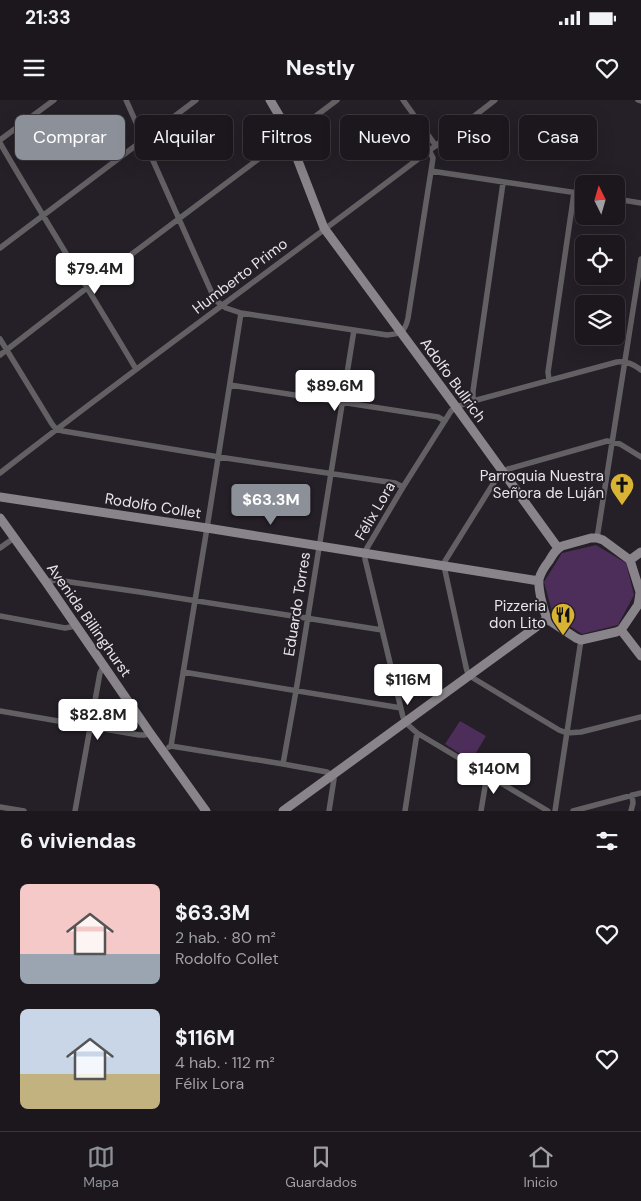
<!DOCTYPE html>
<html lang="es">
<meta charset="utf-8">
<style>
body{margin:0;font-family:"DM Sans",sans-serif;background:#29242a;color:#f1f3f6;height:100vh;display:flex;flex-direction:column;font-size:19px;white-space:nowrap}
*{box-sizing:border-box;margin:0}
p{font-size:16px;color:#a09fa4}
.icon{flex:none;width:28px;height:28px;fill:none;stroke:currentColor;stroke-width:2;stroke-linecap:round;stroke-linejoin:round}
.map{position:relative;height:711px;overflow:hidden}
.details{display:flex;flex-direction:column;background:#1c171d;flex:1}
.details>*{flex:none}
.top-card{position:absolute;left:15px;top:15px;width:611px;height:45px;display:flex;gap:10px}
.needle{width:32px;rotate:355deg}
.fabs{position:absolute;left:575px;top:75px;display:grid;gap:10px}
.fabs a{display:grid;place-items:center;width:50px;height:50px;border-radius:8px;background:#1c171d;box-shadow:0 5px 20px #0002,0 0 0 1px #3a363b;font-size:25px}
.price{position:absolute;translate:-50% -42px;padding:0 11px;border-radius:5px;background:#fff;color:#222;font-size:16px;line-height:32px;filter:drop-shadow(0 1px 2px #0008)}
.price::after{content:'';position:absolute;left:50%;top:30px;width:15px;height:11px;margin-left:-8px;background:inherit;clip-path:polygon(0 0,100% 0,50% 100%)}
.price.on{background:#8c9099;color:#fff}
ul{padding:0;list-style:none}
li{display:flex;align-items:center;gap:15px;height:125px;padding:0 20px}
li span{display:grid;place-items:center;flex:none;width:140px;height:100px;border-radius:8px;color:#555}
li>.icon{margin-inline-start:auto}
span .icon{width:60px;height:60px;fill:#fffc;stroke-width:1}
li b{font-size:21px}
h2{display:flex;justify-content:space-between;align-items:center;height:60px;padding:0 20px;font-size:21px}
.tag{padding:0 18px;border-radius:8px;background:#1c171d;box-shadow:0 5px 20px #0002,0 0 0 1px #3a363b;font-size:18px;line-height:45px}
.tag.on{background:#8c9099;color:#fff}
.status{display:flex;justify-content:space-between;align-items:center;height:35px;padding:0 25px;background:#1c171d;direction:ltr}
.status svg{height:14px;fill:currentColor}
header{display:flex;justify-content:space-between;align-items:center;height:65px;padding:0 20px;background:#1c171d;font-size:22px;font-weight:700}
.tabs{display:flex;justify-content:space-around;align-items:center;height:70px;border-top:1px solid #3a363b;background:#1c171d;font-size:14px;color:#a09fa4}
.tabs a{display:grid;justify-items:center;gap:2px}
.tabs .on{color:#8c9099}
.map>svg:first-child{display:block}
</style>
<div class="status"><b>21:33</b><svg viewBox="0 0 49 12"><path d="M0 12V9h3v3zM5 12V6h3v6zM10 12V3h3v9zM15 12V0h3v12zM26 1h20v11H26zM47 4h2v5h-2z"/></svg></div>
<header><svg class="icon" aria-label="menu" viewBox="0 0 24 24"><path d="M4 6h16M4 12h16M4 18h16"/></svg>Nestly<svg class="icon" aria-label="heart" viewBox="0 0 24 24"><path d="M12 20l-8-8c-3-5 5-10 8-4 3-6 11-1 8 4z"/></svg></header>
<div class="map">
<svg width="641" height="711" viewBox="0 0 641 711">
<rect width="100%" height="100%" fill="#251f27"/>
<path fill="#4d2d59" d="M596,445L626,463L634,495L618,525L582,534L553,515L544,482L562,453Z
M460,621L486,636L471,661L445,644Z"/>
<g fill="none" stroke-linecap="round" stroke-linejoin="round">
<path stroke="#636064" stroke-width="5.5" d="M126,0L215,200L226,208L241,213L387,235C401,234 405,232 408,218L431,71L433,58L429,50
M403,0L436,46
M638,0L641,1
M0,40L54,0
M0,43C44,119 91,193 136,269
M431,71L584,94
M616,99L641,103
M0,148L196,0
M0,239L52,324L56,329L63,331L219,357L395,383L403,387
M0,255L88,187L337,0
M549,280L548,272L574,93
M230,285L438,317L445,321
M473,301V291L503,83
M641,357L620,344L607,341L508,369L498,376L445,461L444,466L466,567L467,571L473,578L559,630L567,633L581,632L641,617
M0,373C163,246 332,127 495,0
M597,438L641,159
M0,448L14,438
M46,482L56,480L140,492L382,530
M0,516L65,528L76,526
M183,572L401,608
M0,611L139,635H145L150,633
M171,646L207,428L241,213
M169,647L171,646L283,664L327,672L333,676L334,679L329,711
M283,664L296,591L354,230
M0,707L24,711
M75,711L100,573L104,565
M405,711L417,633
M481,711L487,675
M548,711L417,633L406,623L403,617L365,459V453L367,448L403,387L451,311L456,307L473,301L617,262C627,261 633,264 641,270
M555,711L581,540
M573,711L641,693
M631,711L633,703L632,695"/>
<path stroke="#88848a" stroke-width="9" d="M270,0L283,22L324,128L456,307L558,448
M0,397L207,428L539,481
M0,418L46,482L150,633L206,711
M591,438H597L603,440L630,460L640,492L639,500L638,505L621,530L616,532L581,540L576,538L547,519C543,509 538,489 539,479C541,472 545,466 549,461C553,454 556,449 562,446Z
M630,460L641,452
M621,530L641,556
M283,711L547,519"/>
</g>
<defs>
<symbol id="church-pin" viewBox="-11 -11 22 30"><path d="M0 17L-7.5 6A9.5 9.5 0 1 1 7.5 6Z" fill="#d9b334" stroke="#251f27"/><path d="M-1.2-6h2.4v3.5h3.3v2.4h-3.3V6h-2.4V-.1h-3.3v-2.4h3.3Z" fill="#111"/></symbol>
<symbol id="restaurant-pin" viewBox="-11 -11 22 30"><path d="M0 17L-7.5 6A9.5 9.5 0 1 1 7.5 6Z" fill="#d9b334" stroke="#251f27"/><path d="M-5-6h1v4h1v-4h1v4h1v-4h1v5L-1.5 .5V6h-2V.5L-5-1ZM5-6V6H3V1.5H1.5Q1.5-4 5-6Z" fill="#111"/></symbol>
</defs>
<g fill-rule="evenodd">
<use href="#church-pin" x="608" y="371" width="28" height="38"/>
<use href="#restaurant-pin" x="549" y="501" width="28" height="38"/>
</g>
<g text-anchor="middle" stroke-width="4" stroke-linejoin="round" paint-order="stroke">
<g font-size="15" fill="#e8e5ea" stroke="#251f27">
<text transform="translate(240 176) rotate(-37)" y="5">Humberto Primo</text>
<text transform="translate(453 280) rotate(54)" y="5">Adolfo Bullrich</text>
<text transform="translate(153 406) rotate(9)" y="5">Rodolfo Collet</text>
<text transform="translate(375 411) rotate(-60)" y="5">Félix Lora</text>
<text transform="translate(297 504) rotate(-81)" y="5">Eduardo Torres</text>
<text transform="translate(89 520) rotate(55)" y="5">Avenida Billinghurst</text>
</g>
<g font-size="15" fill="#e8e5ea" stroke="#251f27" text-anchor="end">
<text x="604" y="381">Parroquia Nuestra<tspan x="604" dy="17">Señora de Luján</tspan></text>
<text x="546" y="511">Pizzeria<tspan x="546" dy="17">don Lito</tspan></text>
</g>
</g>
</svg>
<div class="fabs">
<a><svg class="needle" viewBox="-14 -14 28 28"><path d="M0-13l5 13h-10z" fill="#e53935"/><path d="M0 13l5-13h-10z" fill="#a09fa4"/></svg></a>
<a><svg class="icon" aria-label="locate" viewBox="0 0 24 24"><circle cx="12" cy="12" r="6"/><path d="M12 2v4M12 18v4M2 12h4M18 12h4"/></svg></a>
<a><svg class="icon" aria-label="layers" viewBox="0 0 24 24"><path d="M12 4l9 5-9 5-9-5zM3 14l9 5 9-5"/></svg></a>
</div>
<b class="price" style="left:95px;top:195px">$79.4M</b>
<b class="price" style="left:335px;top:312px">$89.6M</b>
<b class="price on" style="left:271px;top:426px">$63.3M</b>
<b class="price" style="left:408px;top:606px">$116M</b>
<b class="price" style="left:98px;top:641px">$82.8M</b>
<b class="price" style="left:494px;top:695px">$140M</b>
<div class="top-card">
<a class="tag on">Comprar</a>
<a class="tag">Alquilar</a>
<a class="tag">Filtros</a>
<a class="tag">Nuevo</a>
<a class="tag">Piso</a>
<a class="tag">Casa</a>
</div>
</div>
<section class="details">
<h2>6 viviendas<svg class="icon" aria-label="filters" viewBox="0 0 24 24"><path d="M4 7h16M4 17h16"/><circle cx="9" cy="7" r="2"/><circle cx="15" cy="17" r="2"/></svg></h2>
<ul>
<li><span style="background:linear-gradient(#f6c9c9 70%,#9aa5b1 0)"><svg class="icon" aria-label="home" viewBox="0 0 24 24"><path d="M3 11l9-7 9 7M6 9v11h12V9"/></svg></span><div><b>$63.3M</b><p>2 hab. · 80 m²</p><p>Rodolfo Collet</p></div><svg class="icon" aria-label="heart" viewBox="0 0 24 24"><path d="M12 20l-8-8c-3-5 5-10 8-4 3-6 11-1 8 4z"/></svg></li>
<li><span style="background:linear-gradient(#c9d6e8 65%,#c2b280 0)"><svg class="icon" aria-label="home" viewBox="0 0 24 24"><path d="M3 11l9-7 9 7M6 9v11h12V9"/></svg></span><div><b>$116M</b><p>4 hab. · 112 m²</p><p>Félix Lora</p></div><svg class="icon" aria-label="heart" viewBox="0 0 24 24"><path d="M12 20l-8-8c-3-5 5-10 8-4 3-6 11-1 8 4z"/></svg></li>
</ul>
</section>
<nav class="tabs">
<a class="on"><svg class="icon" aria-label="map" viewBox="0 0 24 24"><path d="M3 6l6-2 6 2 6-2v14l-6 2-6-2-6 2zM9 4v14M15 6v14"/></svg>Mapa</a>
<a><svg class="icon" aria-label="saved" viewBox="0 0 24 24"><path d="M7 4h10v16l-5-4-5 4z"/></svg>Guardados</a>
<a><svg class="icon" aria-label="home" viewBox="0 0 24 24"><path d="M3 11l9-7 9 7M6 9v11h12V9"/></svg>Inicio</a>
</nav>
